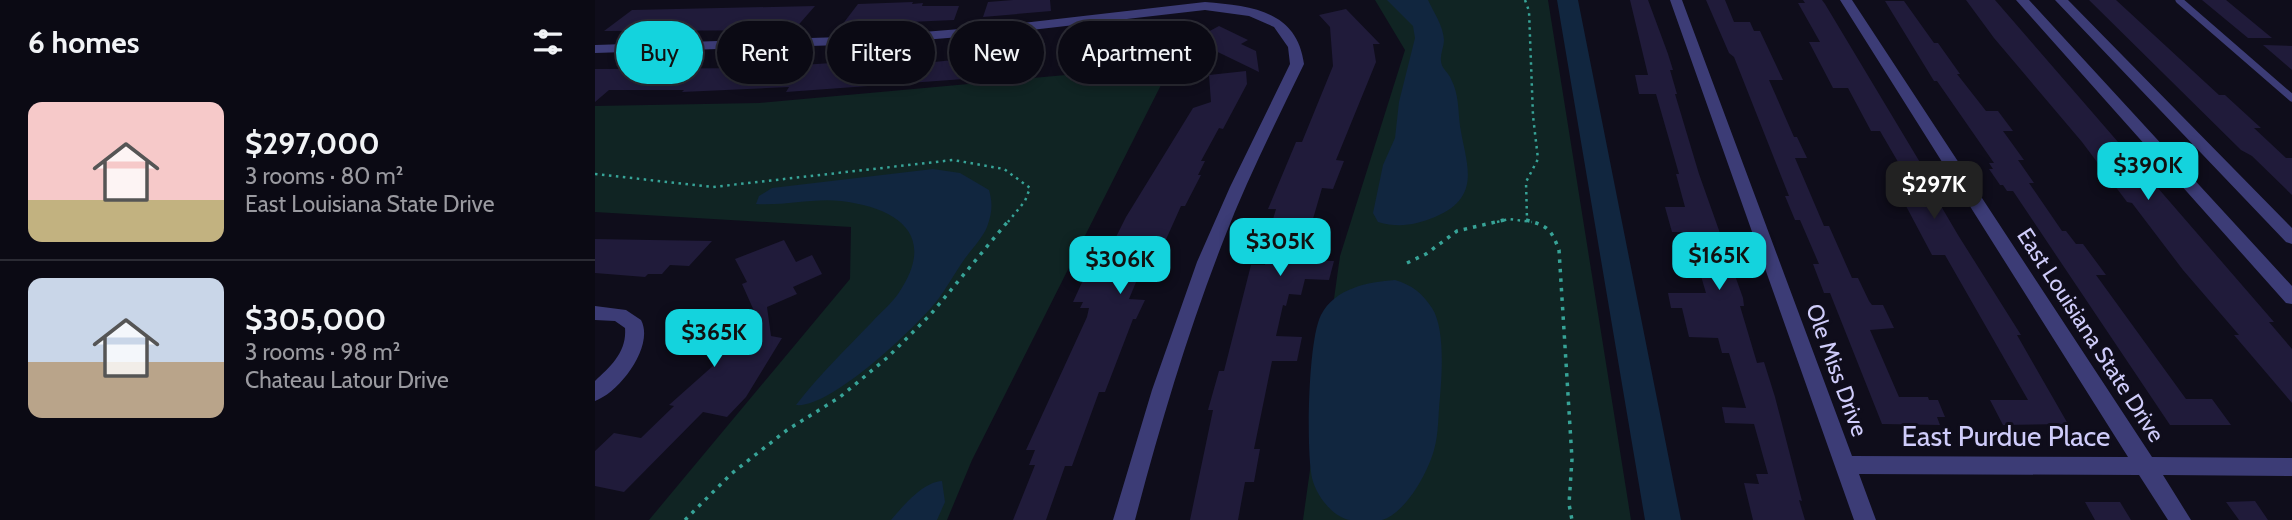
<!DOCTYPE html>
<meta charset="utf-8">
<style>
body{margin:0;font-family:Cabin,sans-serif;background:#191822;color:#f1f3f6;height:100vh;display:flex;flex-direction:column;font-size:26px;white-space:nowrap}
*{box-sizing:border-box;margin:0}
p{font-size:23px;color:#9a9aa0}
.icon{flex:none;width:38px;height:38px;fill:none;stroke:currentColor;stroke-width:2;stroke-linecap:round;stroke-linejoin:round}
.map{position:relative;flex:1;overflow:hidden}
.details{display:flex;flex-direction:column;background:#0b0a14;width:595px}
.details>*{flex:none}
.banner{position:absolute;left:21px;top:21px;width:665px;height:63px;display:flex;gap:14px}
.price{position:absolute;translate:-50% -60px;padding:0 16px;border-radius:14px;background:#14d3dd;color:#111;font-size:23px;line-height:46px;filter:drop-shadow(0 2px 4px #0008)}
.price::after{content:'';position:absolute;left:50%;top:42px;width:21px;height:16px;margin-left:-10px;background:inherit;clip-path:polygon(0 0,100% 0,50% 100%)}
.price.selected{background:#222;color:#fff}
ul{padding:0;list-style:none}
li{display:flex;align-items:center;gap:21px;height:175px;padding:0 28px}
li+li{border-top:2px solid #2b2b34}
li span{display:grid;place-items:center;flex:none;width:196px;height:140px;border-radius:14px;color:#555}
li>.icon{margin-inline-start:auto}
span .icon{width:84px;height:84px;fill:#fffc;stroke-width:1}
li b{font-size:30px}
h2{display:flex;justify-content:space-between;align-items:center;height:84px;padding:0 28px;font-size:30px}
.pill{padding:0 24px;border-radius:32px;background:#0b0a14;box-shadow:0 4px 10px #0003,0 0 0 2px #2b2b34;font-size:24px;line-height:63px}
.pill.selected{background:#14d3dd;color:#111}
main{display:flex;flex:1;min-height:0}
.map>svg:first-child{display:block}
</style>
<main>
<section class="details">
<h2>6 homes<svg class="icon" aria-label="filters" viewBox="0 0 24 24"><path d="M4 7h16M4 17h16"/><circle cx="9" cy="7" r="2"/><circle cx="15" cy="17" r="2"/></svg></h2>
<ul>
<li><span style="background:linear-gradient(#f6c9c9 70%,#c2b280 0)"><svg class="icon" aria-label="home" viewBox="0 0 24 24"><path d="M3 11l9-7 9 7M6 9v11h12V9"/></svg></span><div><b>$297,000</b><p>3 rooms · 80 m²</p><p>East Louisiana State Drive</p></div></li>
<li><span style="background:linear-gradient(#c9d6e8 60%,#b9a48a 0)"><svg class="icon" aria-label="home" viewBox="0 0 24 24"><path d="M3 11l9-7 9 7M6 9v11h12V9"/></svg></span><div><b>$305,000</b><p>3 rooms · 98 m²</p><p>Chateau Latour Drive</p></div></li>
</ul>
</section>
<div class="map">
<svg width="1697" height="520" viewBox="0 0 1697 520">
<rect width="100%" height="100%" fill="#0f0d1b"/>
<path fill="#102423" d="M780,0H953L1036,520H708L745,256L810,50Z
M537,69L567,83L377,460L352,520H54L255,279L256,227L0,212V106L164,103Z"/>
<path fill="#11263f" d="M792,0H833C839,13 848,25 849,40C849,47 845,54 846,61C846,68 854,73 856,79C864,94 863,110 865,126C871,164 888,197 840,217C820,225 804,228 783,222L778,213L788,165L800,138L804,102L820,38L818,26Z
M962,0H983L1086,520H1050Z
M338,169L365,173L394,190C398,204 397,213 392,227C388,237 378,248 371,257C360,272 352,288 341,302C319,329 235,409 201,405C224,375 251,349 277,322C285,313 296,304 303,294C343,236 304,208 246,201C217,198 190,206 161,204L164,196L177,188Z
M800,280C817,285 827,293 837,308C850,328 847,373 845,397C843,414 844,433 839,450C833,472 811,513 787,520C779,520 763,520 755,520C737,517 721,495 717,478C711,449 713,340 726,315C740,288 773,282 800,280Z
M347,481L350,502L342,520H296C308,506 328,482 347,481Z"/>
<path fill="#201b3a" d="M418,0H455L456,11L388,17L393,2Z
M1035,0H1053L1073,54L1078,70H1075L1082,94H1080L1104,174L1148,298L1149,306H1145L1162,363L1169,362L1180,397L1207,501L1204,500L1210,520H1158L1149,483L1164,484L1161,474H1173L1159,424L1130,423L1127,407L1151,408L1134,353H1127L1123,338L1094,337L1087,308H1076L1073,293H1111L1093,232H1077L1070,207H1090L1081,174H1084L1061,94H1044L1040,75H1053Z
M1111,0H1130L1139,22H1155L1159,31H1165L1188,80H1174L1199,137H1202L1212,158H1200L1229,226H1234L1257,278H1263L1274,301L1277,305H1288L1299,328L1275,330L1304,397H1333L1334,400H1343L1350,417H1342L1345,425L1287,424L1235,293H1229L1218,264H1224L1205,220H1200L1190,196H1194L1139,57L1134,53Z
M1208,0H1227L1230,4L1341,189H1336L1363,235L1426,335H1422L1473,424L1408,425L1395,400H1433L1350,255H1337L1311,206H1316L1300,176H1308L1303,167H1306L1285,131H1276L1253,88H1238L1214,42H1225L1203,3H1210Z
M1371,0H1400L1679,322H1674L1697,349V403L1639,335H1644L1588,270L1537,203L1532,202L1487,142L1399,38Z
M1494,0H1521L1624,95H1630L1666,128H1659L1691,158H1697V195L1657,156L1646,150Z
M1607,0H1631L1677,38H1653Z
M1290,1H1309L1339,43H1343L1365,74H1362L1391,111H1403L1418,131H1408L1429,160H1423L1439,183H1434L1467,231H1471L1481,244H1488L1511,275H1501L1591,399H1617L1636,425H1575L1418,191H1412L1408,185H1405L1394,169H1398L1394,163H1399L1342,81H1339Z
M318,2L317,4L328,3L327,6H364L359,20L247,25L263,4Z
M220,6L199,30L9,31L37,10Z
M751,9L785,44H778L781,62L741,160L749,161L738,189L727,188L706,260L739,261L734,280L710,279L706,295L694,294L691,306L688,305L681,336L707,337L702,361H677L659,449H665L659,482H650L643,520H595L618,410H613L624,371H629L656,265H670L679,234L674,233L681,209H673L701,142H707L738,66L735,27L724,15Z
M578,26L582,47L556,51L555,47L485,56V40Z
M624,26L653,40L646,44L661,51L664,72L598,40Z
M450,43L448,66L383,74L369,79L191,92L194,87L87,92L89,90H14L0,102V69L162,68L324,57L321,64L367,59L368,54Z
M1668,45L1697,46V70Z
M651,71L652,84L628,129L624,128L606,161H610L603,175H606L590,206H586L560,264L549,263L534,299L550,300L541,319H538L510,392H504L477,466H470L451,520H418L440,465H434L440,450H431L492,317L494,308H485L488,302H478L489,278H496L501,269H505L531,217L598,108L616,102L614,75Z
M0,239L56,240L117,241L94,266L75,265L67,274H53L50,277L0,273Z
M189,240L201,262L217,255L227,274L198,287L202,294L172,307L176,336L187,338L151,397L132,417L108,412L29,492L0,486V451L19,433L46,438L79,406L74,405L119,365L128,348L127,335L164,322L147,284L152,282L140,259Z
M1660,501L1673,520H1644L1631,502Z
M1490,502H1525L1536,520H1500Z"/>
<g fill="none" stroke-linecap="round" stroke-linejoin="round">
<path stroke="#37a397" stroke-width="2.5" stroke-dasharray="2.5 4.5" stroke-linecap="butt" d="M930,0L934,11L938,116L943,159L931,182L932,219
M0,174L118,187L358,160L409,169L435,188L430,201L413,222
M902,222L914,219L937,222"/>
<path stroke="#37a397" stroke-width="3.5" stroke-dasharray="3.5 6" stroke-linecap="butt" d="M931,220C953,226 956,229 964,250L977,459L974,504L977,520
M812,263L831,254L862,231L909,220
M90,520L136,474L192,430L245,397L293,357L336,314L414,220"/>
<path stroke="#3c3c76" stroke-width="7" d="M1584,0L1697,98"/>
<path fill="#3c3c76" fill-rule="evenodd" d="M1075,0H1087L1257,456L1533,457L1245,0H1257L1557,457L1697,458V476L1568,475L1596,520H1573L1544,475L1264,474L1281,520H1259Z
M1421,0H1434L1697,286V304L1691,303Z
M1460,0H1473L1697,228V244L1691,242Z
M610,2C656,6 702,10 709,64C681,122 652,179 629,239C593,331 565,425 540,520H518L557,390L602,262L635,187L695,64L693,47L679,27L654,16L610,10L402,34L279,44L0,53V45L279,36L402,26Z
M0,306L31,310L46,320C60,346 24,393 0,401V381C16,366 32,352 30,328L20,321L0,320Z"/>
</g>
<g text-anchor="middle" stroke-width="6" stroke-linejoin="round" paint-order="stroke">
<g font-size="23" fill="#cfccfa" stroke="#0f0d1b">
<text transform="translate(1496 335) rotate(57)" y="8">East Louisiana State Drive</text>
<text transform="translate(1242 370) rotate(70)" y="8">Ole Miss Drive</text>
</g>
<g font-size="28" fill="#cfccfa" stroke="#0f0d1b">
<text x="1411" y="446">East Purdue Place</text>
</g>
</g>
</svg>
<b class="price" style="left:1553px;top:202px">$390K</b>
<b class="price selected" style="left:1339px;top:221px">$297K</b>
<b class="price" style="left:685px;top:278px">$305K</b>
<b class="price" style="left:1124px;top:292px">$165K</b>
<b class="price" style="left:525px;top:296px">$306K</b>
<b class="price" style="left:119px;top:369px">$365K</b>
<div class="banner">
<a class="pill selected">Buy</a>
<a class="pill">Rent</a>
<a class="pill">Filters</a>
<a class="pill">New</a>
<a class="pill">Apartment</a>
</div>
</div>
</main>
